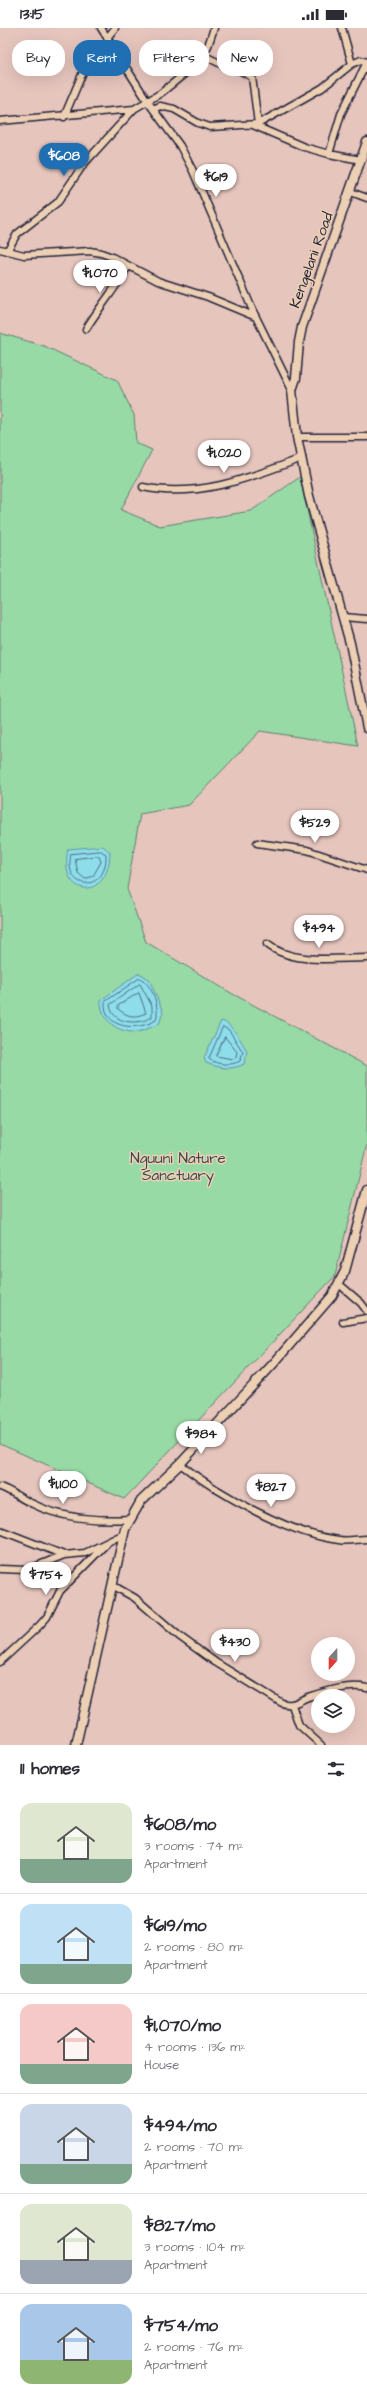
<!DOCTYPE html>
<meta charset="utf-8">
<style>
body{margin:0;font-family:"Architects Daughter",sans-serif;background:#f2f2f3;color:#2b2b33;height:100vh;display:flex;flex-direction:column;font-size:15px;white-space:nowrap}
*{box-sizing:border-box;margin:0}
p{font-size:13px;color:#7c7c81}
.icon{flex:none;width:22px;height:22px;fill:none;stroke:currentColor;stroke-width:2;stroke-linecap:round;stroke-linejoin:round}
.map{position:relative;height:1717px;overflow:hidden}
.sheet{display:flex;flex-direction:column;background:#fff;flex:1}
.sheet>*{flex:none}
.guide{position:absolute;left:12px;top:12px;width:343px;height:36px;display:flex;gap:8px}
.needle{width:26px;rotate:201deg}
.buttons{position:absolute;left:311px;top:1609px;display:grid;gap:8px}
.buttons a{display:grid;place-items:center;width:44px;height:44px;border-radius:50%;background:#fff;box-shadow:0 4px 16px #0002;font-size:20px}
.price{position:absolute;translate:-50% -34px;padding:0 9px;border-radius:14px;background:#fff;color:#222;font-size:13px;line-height:26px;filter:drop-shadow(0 1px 2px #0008)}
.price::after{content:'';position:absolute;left:50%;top:24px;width:12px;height:9px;margin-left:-6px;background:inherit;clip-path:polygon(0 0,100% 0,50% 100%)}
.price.selected{background:#1f6fb2;color:#fff}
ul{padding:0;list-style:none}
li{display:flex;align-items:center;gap:12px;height:100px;padding:0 20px}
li+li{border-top:1px solid #e1e1e2}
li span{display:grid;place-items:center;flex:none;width:112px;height:80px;border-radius:12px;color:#555}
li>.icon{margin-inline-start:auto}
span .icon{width:48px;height:48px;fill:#fffc;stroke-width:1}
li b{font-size:17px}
h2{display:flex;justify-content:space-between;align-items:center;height:48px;padding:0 20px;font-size:17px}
.tag{padding:0 14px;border-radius:16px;background:#fff;box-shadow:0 4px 16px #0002;font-size:14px;line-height:36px}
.tag.selected{background:#1f6fb2;color:#fff}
.status{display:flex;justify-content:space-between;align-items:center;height:28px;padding:0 20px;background:#fff;direction:ltr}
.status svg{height:11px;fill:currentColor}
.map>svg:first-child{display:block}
</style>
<div class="status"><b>13:15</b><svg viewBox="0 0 49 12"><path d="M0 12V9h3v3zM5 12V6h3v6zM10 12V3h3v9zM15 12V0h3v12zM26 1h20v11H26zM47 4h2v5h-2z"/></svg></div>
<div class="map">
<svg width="367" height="1717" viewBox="0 0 367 1717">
<rect width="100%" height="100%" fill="#e6c5bd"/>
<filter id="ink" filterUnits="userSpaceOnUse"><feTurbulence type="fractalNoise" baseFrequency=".025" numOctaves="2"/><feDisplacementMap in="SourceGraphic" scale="8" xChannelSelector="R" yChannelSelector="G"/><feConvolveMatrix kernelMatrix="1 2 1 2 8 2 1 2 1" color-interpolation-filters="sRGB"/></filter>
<g filter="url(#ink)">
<path fill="#98daa5" stroke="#5d7e70" d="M0,305L44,318L117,352L134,387L136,415L152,422L121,482L160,498L251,483L300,449L358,718L260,703L189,777L140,786L127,861L146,914L231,965L367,1038V1116L335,1248L124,1471L0,1416Z"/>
<path fill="#8eddeb" stroke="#6392a5" d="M103,818L110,824C110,874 57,871 68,821Z
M139,945L149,951L163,984L159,996C151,999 141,1005 132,1004C114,1003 100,989 101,972Z
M221,993C232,995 241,1013 247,1023L244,1036C230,1043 220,1040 206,1035L204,1030Z"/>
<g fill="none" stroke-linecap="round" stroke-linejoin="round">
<path stroke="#4d6d81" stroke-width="1" d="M101,823L106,826C108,866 62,864 71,826Z
M99,828L101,834L93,848L85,851L78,845L75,831Z
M140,950C153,957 160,980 156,992C139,1003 103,1002 105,974Z
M140,956L152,978V989C139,997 112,997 110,977Z
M139,965L146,985C134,990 128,989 118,981V978Z
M223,999L229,1002L243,1024L240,1033C231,1038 217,1037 209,1031Z
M225,1009L237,1024L236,1029L233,1031L216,1028Z"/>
<defs>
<path id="street" d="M101,0L148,74L180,118L193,143L253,283L292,362
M342,0L352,36
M107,10L115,0
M203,27L223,37H230L252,49L258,96
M153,81L160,78L174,81L198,95L210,99L258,96L322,60L352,36L361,32L367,34
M64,89L86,37
M0,93L134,81L161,65L199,34L208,18L214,0
M253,97L304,119L329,126L341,86L367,34
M329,126L361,132
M351,164L367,170
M0,221L24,227L90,223L101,225L112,229L158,253L208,269L256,289
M7,223L17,206L58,174L83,137L134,81
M86,301C99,279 116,261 128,238
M297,409H367
M143,459C198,471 252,449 302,430
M343,589L367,591
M257,815L307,822L367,842
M267,916C292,937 337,930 367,930
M339,1256L361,1275L367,1283
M343,1294L367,1290
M180,1436C220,1467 289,1506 339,1512C348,1514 358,1511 367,1511
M0,1459C12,1463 21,1471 33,1476C63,1491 97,1493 129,1491
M0,1502L64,1527L85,1525L124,1506
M0,1541L27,1542L64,1527
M112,1557L135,1570L179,1608L215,1634L282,1675C293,1679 298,1673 308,1669C327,1663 348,1656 367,1660
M0,1634L39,1598L47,1589L60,1563L107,1515
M292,1677L299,1697L321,1717"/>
<path id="secondary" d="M367,114L302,299L299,314L296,350L292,362L297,409L309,468L350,615L367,700
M76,1717L125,1501L141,1473L180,1436L274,1335L332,1268L345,1243L367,1162"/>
</defs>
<use href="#street" stroke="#22223b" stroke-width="9"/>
<use href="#secondary" stroke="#22223b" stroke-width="11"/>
<use href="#street" stroke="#edd0b4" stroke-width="6"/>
<use href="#secondary" stroke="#edd0b4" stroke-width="8"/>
</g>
</g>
<g text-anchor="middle" stroke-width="3" stroke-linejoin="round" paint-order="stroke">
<g font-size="15" fill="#22223b" stroke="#edd0b4">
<text transform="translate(311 232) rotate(-70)" y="5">Kengelani Road</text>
</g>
<g font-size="15" fill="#3a4750" stroke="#edd0b4">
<text x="178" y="1135">Nguuni Nature<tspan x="178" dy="17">Sanctuary</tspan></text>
</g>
</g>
</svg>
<div class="buttons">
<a><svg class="needle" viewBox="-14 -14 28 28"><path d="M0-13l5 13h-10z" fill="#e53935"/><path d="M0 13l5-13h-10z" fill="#7c7c81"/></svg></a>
<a><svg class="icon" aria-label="layers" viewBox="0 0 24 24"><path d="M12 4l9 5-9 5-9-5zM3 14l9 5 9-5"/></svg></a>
</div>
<b class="price selected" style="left:64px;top:149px">$608</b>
<b class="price" style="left:216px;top:170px">$619</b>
<b class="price" style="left:100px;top:266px">$1,070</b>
<b class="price" style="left:224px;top:446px">$1,020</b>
<b class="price" style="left:315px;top:816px">$529</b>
<b class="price" style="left:319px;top:921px">$494</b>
<b class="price" style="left:201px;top:1427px">$984</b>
<b class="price" style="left:63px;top:1477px">$1,100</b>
<b class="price" style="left:271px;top:1480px">$827</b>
<b class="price" style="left:46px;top:1568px">$754</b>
<b class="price" style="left:235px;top:1635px">$430</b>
<div class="guide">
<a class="tag">Buy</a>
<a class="tag selected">Rent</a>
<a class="tag">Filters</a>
<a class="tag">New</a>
</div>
</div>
<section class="sheet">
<h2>11 homes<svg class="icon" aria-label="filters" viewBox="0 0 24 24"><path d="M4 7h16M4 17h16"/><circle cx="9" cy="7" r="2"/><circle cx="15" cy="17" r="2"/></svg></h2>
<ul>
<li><span style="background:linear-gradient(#dfe7d0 70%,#7fa58c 0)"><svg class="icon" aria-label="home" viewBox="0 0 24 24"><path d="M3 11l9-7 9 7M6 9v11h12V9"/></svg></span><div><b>$608/mo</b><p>3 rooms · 74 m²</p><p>Apartment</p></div></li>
<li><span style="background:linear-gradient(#bfe0f5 75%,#7fa58c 0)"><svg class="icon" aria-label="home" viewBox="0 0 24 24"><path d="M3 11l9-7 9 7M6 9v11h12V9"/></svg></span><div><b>$619/mo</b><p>2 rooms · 80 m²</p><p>Apartment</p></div></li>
<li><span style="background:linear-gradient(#f6c9c9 75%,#7fa58c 0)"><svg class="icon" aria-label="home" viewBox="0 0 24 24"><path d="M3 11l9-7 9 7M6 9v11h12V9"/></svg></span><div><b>$1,070/mo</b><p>4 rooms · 136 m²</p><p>House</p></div></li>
<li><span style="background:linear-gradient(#c9d6e8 75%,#7fa58c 0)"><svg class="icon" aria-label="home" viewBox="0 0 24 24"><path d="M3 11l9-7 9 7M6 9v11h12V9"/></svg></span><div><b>$494/mo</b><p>2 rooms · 70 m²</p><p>Apartment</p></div></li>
<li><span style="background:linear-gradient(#dfe7d0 70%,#9aa5b1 0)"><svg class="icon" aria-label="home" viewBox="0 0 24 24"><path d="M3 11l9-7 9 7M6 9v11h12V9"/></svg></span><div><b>$827/mo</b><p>3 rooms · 104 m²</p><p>Apartment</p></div></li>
<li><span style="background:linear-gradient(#a9c7e8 70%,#8fb573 0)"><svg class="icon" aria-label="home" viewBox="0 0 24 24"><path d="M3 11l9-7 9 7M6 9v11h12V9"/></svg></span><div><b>$754/mo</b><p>2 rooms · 76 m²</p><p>Apartment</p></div></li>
</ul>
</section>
